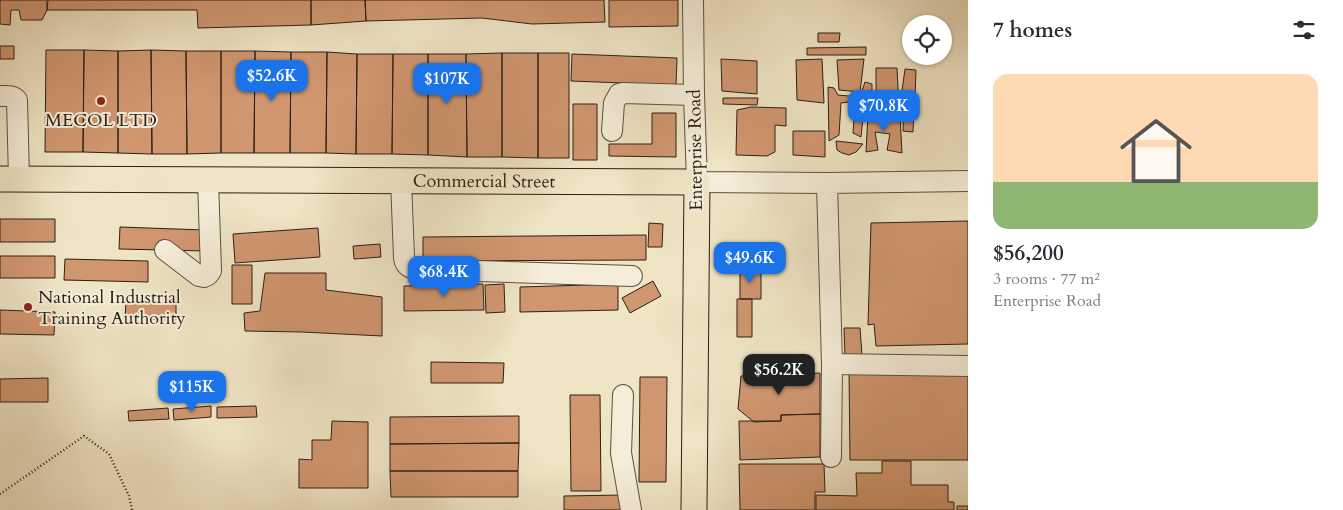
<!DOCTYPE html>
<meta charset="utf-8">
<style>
body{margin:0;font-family:Cardo,serif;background:#f7f7f7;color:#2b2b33;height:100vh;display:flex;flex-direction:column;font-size:19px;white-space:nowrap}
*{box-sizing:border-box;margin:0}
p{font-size:16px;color:#7c7c81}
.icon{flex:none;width:28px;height:28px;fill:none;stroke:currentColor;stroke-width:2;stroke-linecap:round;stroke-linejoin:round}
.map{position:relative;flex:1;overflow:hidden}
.drawer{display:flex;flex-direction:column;background:#fff;width:375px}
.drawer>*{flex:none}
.tools{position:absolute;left:902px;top:15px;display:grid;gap:10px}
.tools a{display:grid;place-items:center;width:50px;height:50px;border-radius:50%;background:#fff;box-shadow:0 1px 4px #0004;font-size:25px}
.price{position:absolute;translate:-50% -42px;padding:0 11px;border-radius:10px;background:#1a73e8;color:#fff;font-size:16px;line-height:32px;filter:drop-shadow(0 1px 2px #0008)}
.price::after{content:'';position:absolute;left:50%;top:30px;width:15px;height:11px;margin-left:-8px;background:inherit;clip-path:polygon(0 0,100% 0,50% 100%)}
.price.selected{background:#222;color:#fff}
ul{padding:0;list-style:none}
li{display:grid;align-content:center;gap:10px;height:265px;padding:0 25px}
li+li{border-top:1px solid #e1e1e2}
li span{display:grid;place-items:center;height:155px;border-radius:15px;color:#555}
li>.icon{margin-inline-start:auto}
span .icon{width:90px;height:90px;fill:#fffc;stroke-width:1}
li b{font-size:21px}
h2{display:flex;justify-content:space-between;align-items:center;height:60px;padding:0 25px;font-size:21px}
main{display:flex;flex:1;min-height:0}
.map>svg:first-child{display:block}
</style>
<main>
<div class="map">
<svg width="968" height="510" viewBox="0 0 968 510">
<rect width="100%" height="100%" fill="#efe4c4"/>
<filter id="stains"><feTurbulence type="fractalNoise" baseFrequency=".004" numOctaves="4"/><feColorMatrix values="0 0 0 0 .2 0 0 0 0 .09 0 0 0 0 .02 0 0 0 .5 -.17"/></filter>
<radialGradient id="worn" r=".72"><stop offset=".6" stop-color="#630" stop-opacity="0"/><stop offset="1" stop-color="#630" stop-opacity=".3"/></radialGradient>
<path fill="#d09670" stroke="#2a2016" d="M0,0H47V10L42,20H21L19,10H11L10,25L0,24Z
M48,0H311V25L198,28L197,10H47Z
M311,0H365L366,21L311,25Z
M365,0H604L605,22L532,24L482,18L366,21Z
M609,0H678V26L609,27Z
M818,33H840L839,42H818Z
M0,46H14V59H0Z
M866,47V55H807V48Z
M46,50H84L83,152H45Z
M84,50L118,51V153L83,152Z
M151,50L186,51L187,154H152Z
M151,50L152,154L118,153V51Z
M186,51H221V153L187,154Z
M221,51H255L254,153H221Z
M255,51L291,52L290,153H254Z
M291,52H327L326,153H290Z
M327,52L357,54L356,154L326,153Z
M502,53H538V158L502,157Z
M502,53V157H467L466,54Z
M538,53H569V158H538Z
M357,54H393L392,154H356Z
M393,54H428V155L392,154Z
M428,54H466L467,157L428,155Z
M572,54L677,58L676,85L571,81Z
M721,59L757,61V94L722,91Z
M822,59L824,103L797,100L796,60Z
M864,59L860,92L839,90L837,60Z
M876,68H897L899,107L876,109Z
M905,69L916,70L915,98L909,102H906L901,98Z
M865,82L872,84V108H864L861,137L853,133L855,105L849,102L841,103L839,135L829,141L828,87L834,88L838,95L860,97Z
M723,98H758L757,105L723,104Z
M906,103L914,107L913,132L903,131L904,108Z
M573,104H597V160H573Z
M751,107L786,108V126L775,125V152L767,156L736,155L737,110Z
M652,113H676V157L609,156V144H652Z
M868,114L900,116L902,153L887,150L890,134L875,132L878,150L866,152Z
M793,131H825V157L793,155Z
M836,141L863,144L856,152L849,155L842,153L837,150Z
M0,219H55V242H0Z
M968,221V344L876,346L874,324L868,325L871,223Z
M649,223L663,224L662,247H648Z
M120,227L205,230V251L119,249Z
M318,228L320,257L235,263L233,234Z
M646,235V260L423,261V237Z
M380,244L381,257L354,259L353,246Z
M0,256H55V278H0Z
M65,259L148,261V282L64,280Z
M232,265H252V304H232Z
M740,270H761V299H740Z
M265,273H326V290L382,297V336L302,332L245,331L244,313L260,311Z
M653,281L661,296L630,313L622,298Z
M483,284L484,310L404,311V286Z
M504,284L505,312L486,313L485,285Z
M618,284V310L520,312V287Z
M737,299H752V337H737Z
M126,301L176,302V320L125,318Z
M0,310L55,312L54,335L0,334Z
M844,328H860L862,355H845Z
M431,362L504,363L503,383H431Z
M968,369V460H850L849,370Z
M820,373V414L781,415V421L754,422L738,409L741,376Z
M640,377H667L666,482H639Z
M48,378V402H0V379Z
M167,378H196V391L167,390Z
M570,395H600L601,491H571Z
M211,406V417L174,420L173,409Z
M256,406L257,417L217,418V407Z
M168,408L169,419L129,421L128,411Z
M820,414V457L740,460L739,421H781V415Z
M519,416V443L390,444V417Z
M332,421L368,422V488H299V459L312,460V440H331Z
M519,443L518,471H390V444Z
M882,461H911V485H948V502H954V510H816V495L857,496L856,473H882Z
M739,464H824L825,492H815V510H740Z
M390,471H518V497H391Z
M623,495V510H564V496Z
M957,506H968V510H957Z"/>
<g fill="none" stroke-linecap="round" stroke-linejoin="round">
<defs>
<path id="minor" d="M693,0L694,95L697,182L827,183L968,181
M0,96C6,96 13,95 17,100L19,179
M612,131L614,103L619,94L623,93L694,95
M401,180L404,258C405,265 408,267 415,269L632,276
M827,183L832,364L831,457
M165,250L199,276L204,277L208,275L211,271L208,180
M832,364L968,366
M623,395L621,453L631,510"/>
<g id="major">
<path id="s1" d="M0,179L697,182L694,510"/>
</g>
</defs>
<use href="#minor" stroke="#5b5142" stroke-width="22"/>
<use href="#major" stroke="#2a2016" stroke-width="27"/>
<path stroke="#2a2016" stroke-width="2.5" stroke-dasharray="1 2.5" stroke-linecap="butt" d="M0,494L84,436L109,454L129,496L132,510"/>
<use href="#minor" stroke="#f5edd9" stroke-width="20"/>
<use href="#major" stroke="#efe4c4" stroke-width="25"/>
</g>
<g fill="#8f2418" stroke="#f5edd9" stroke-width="2">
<circle cx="101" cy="101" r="5"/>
<circle cx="28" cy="307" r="5"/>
</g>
<g text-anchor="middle" stroke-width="4" stroke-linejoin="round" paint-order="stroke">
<g font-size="18" fill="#2a2016" stroke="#f5edd9">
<text x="101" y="126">MECOL LTD</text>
<text x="38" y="303" text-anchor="start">National Industrial<tspan x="38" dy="21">Training Authority</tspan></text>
</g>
<g font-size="18" fill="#2a2016" stroke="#f5edd9">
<text transform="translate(695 150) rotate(-91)" y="6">Enterprise Road</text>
<text dy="6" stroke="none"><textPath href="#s1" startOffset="484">Commercial Street</textPath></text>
</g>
</g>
<rect width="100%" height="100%" filter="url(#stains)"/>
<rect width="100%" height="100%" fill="url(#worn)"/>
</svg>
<div class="tools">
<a><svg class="icon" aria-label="locate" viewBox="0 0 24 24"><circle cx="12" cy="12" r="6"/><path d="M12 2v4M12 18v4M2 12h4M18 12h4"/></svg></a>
</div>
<b class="price" style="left:272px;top:102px">$52.6K</b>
<b class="price" style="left:447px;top:105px">$107K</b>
<b class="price" style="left:884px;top:132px">$70.8K</b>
<b class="price" style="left:750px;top:284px">$49.6K</b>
<b class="price" style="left:444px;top:298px">$68.4K</b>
<b class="price selected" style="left:779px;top:396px">$56.2K</b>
<b class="price" style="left:192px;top:413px">$115K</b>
</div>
<section class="drawer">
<h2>7 homes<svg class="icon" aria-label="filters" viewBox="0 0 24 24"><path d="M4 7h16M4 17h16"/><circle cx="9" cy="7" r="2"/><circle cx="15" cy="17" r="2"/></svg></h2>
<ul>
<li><span style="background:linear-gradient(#ffd9b3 70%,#8fb573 0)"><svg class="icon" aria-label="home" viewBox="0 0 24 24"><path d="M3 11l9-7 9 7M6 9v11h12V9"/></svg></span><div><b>$56,200</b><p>3 rooms · 77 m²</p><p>Enterprise Road</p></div></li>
</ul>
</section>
</main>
